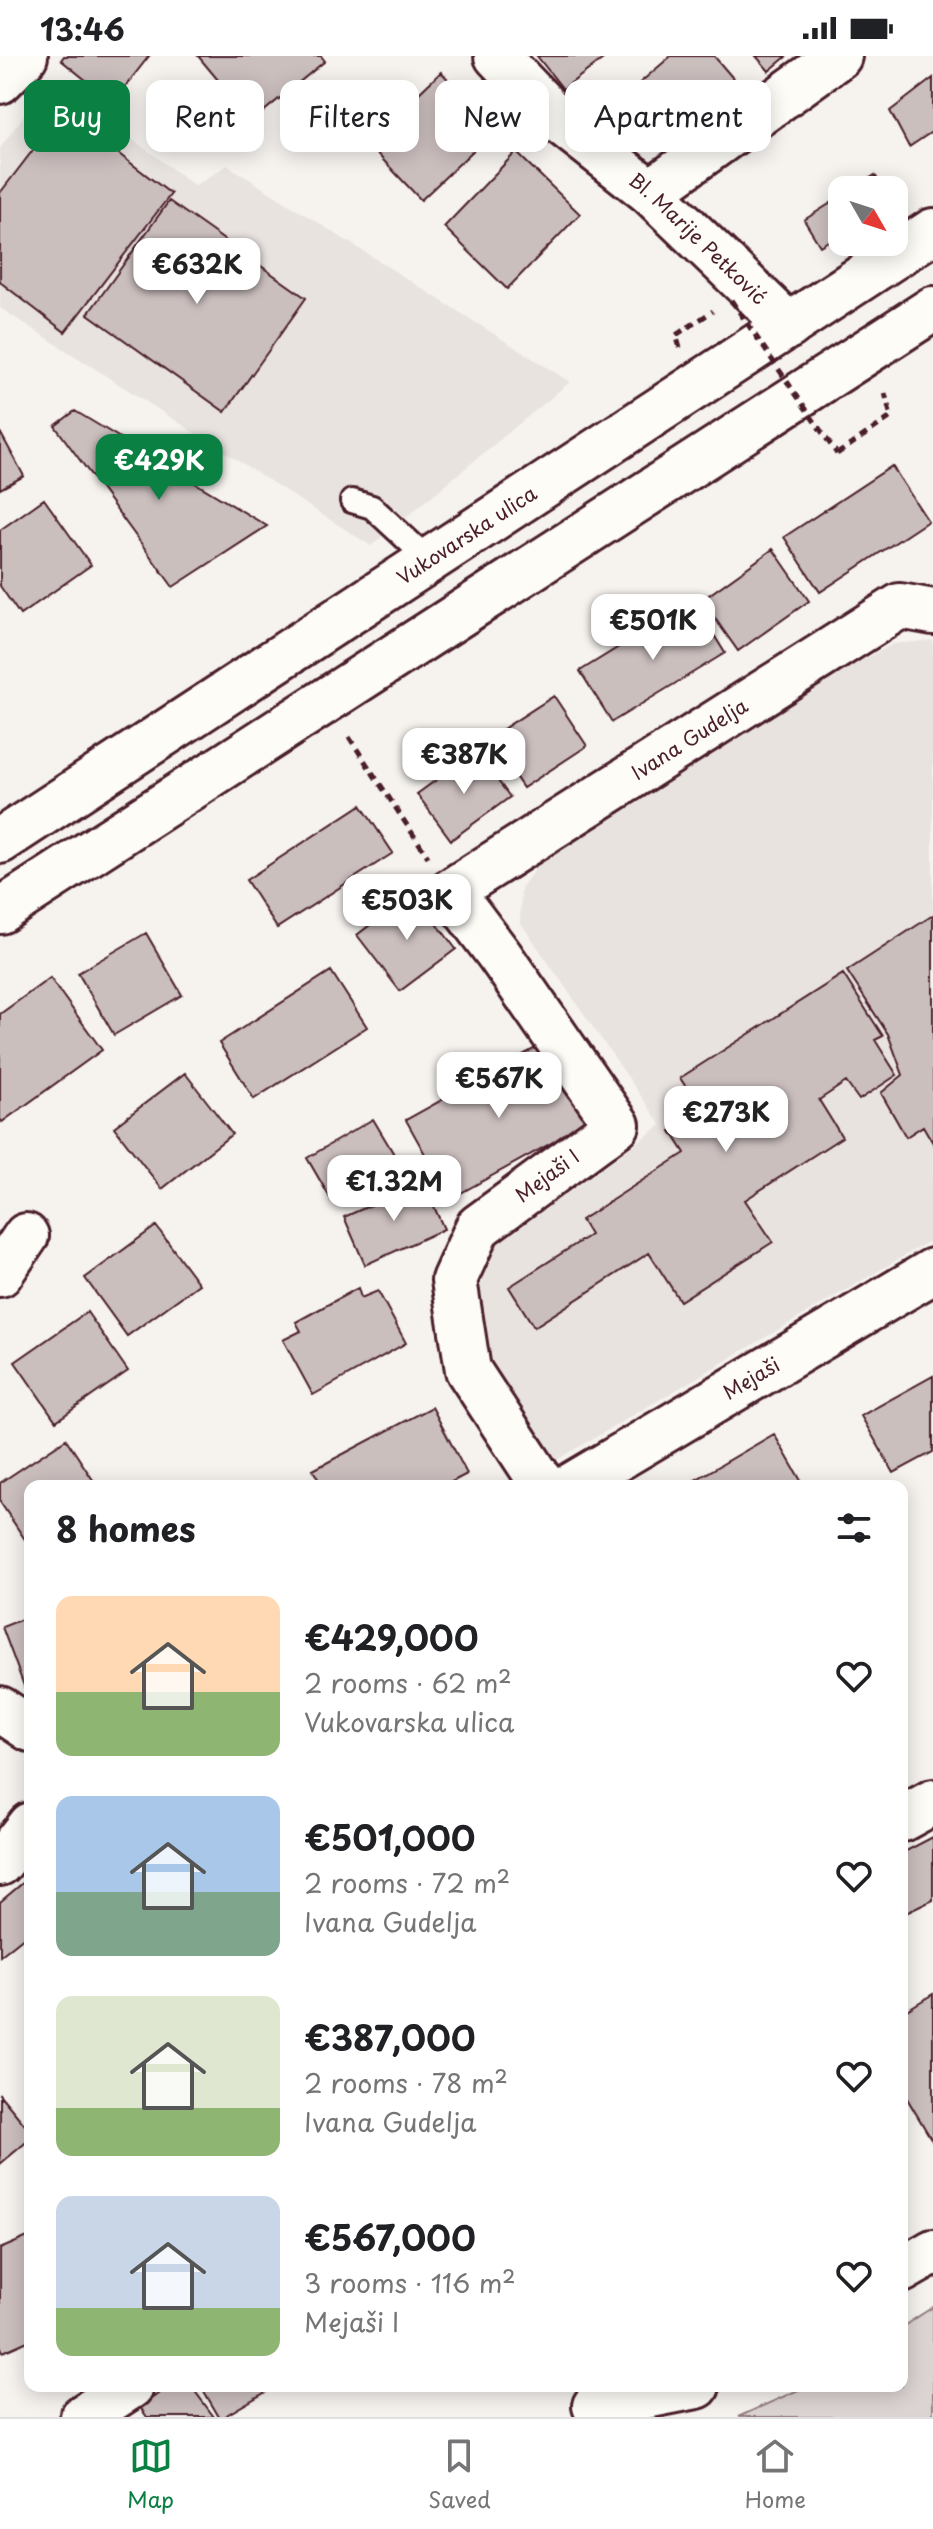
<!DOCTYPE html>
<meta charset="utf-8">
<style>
body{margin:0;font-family:"Playpen Sans",sans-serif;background:#f6f6f6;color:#202124;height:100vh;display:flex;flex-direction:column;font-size:30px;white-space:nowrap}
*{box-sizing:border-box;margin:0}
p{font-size:26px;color:#757577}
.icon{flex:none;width:44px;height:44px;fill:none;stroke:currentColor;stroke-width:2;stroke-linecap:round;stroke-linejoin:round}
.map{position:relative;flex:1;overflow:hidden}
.details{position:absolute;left:24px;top:1424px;width:884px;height:912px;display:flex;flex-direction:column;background:#fff;border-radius:16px;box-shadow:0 4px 20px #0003}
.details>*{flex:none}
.banner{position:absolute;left:24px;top:24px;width:886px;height:72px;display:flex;gap:16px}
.needle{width:52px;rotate:129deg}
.controls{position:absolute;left:828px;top:120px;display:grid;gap:16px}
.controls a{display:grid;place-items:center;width:80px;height:80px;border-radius:16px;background:#fff;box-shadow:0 4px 20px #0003;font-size:40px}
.price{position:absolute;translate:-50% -68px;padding:0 18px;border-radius:16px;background:#fff;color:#222;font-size:26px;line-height:52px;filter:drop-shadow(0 2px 4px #0008)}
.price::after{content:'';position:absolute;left:50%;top:48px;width:24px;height:18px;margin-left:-12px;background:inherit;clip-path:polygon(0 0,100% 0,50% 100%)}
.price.active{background:#0b8043;color:#fff}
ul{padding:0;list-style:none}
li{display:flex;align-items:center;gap:24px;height:200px;padding:0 32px}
li span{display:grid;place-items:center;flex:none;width:224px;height:160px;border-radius:16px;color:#555}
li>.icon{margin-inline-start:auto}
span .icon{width:96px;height:96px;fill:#fffc;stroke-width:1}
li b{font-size:34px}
h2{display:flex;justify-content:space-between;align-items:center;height:96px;padding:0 32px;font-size:34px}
.tag{padding:0 28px;border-radius:16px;background:#fff;box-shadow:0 4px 20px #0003;font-size:28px;line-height:72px}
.tag.active{background:#0b8043;color:#fff}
.status{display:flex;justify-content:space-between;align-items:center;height:56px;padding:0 40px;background:#fff;direction:ltr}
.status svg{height:22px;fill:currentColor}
.dock{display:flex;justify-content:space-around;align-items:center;height:112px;border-top:2px solid #e0e0e0;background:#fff;font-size:22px;color:#757577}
.dock a{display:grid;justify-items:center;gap:4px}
.dock .active{color:#0b8043}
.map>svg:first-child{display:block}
</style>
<div class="status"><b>13:46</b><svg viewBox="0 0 49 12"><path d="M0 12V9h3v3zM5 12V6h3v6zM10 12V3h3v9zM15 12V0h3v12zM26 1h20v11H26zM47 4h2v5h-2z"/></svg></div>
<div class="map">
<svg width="933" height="2361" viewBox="0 0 933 2361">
<rect width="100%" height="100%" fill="#f6f3ef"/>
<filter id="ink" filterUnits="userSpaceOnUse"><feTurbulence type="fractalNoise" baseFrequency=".0125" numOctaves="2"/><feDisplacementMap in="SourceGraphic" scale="16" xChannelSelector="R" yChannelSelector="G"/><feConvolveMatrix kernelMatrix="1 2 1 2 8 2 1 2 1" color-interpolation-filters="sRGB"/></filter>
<g filter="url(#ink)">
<path fill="#e9e3e0" d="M51,22L195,130L227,109L570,326L371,490L0,252V92Z
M933,584V1183L552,1407L493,1310L482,1267L480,1232L494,1191L661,1069L520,866L521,832L555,786L785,645L893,588Z"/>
<path fill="#dcd4d2" stroke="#937a7e" stroke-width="2" d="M933,2251V2361H738L807,2330H902V2271Z"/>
<path fill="#cbbfbe" stroke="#4a1f2b" stroke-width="2" d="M64,0H149L113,46L61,4Z
M198,0H321L325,5L252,65Z
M537,0H607L563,33Z
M671,0H714L737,27L670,86L628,37Z
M756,0H787L769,15Z
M441,16L496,73L421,144L367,87Z
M933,22V75L909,91L890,55Z
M63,55L171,138L65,276L0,226V137Z
M516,96L580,158L507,233L444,171Z
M875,119L884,134H852Z
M842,140V177L820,190L804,164Z
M169,145L306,242L225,356L88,258Z
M75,355L267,470L173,531L55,370Z
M0,376L24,420L0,433Z
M892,410L928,465L820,536L784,481Z
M44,443L91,509L20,559L0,530V474Z
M773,493L809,545L738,595L702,544Z
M693,545L725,597L612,666L580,615Z
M554,640L587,690L523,732L489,682Z
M476,695L510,741L451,784L417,738Z
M361,749L393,797L277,872L246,824Z
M413,836L456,893L400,935L357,879Z
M933,859V1087L923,1070L906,1081L881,1037L903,1019L888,978L847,915Z
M146,877L182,939L114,979L78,917Z
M331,915L367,971L254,1043L219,987Z
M843,918L883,980L875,984L897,1019L859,1044L846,1026L819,1044L842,1081L745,1144L773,1186L680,1245L649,1197L534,1271L509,1231L590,1179L581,1164L685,1097L671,1075L702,1055L680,1022Z
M50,922L102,994L2,1066L0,1063V958Z
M548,985L591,1065L450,1143L406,1064Z
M185,1017L232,1078L162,1133L114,1071Z
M373,1063L398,1105L332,1145L307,1102Z
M423,1126L444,1173L365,1209L344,1161Z
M156,1170L199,1228L127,1280L85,1222Z
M358,1232L361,1242L378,1235L406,1287L313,1339L283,1284L301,1275L296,1266Z
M87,1256L128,1315L56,1365L15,1306Z
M933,1320V1396L894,1417L861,1360Z
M432,1351L467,1418L444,1430H322L313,1414Z
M774,1378L804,1430H685Z
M66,1383L97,1430H30V1483L26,1485L0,1446V1427Z
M30,1560V1646L2,1571Z
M933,1781V1844L902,1859V1797Z
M30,1821V1876L0,1900V1846Z
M933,1938V2086L902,2034V1957Z
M0,2039L30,2075V2083L0,2108Z
M30,2180V2284L3,2296L0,2289V2193Z
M169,2330H191L214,2361H147L140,2351Z
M201,2330H276L223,2361H219Z"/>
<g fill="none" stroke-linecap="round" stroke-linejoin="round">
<defs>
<path id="service" d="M352,445L372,451L429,504"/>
<g id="minor">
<path id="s1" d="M497,0L557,63L650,136L789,270"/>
<path d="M0,25L25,0"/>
<path d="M650,136L839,0"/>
<path d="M0,1218L26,1180"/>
<path id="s2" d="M544,1430L468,1314L454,1224L478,1171L617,1069L500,900L451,835L900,550L933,556"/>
<path id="s3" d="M571,1430L933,1215"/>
<path d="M0,1653L30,1673"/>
<path d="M902,1763L933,1746"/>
<path d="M0,1807L30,1769"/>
<path d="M902,2214L933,2196"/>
<path d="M595,2350L697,2330"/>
<path d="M83,2361L131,2330"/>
</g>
<g id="tertiary">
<path id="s4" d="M0,785L933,175"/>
<path d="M0,855L933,253"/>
</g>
</defs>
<use href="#service" stroke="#4a1f2b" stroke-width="28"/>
<use href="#minor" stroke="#4a1f2b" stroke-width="50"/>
<use href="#tertiary" stroke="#4a1f2b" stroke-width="50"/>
<path stroke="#4a1f2b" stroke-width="5" stroke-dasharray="8 6" stroke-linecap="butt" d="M680,292L676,279L713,255
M837,398L891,361L885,337
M349,681L428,801"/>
<use href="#service" stroke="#fdfcf7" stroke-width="22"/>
<use href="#minor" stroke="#fdfcf7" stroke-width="44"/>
<use href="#tertiary" stroke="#fdfcf7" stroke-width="44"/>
<path stroke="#4a1f2b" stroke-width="5" stroke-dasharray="8 6" stroke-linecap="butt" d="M731,244L837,398"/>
</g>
</g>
<g text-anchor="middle" stroke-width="8" stroke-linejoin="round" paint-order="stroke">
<g font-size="20" fill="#4a1f2b" stroke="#fdfcf7">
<text dy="7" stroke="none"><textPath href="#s1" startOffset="272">Bl. Marije Petković</textPath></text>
<text dy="7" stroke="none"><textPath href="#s4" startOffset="558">Vukovarska ulica</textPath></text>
<text dy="7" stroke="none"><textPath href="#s2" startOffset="1030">Ivana Gudelja</textPath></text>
<text dy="7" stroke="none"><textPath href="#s2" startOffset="374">Mejaši I</textPath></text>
<text dy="7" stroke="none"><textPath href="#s3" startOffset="210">Mejaši</textPath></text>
</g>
</g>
</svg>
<div class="controls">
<a><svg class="needle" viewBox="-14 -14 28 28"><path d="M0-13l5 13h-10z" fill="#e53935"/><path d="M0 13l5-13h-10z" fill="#757577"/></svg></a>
</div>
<b class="price" style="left:197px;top:250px">€632K</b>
<b class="price active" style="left:159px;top:446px">€429K</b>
<b class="price" style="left:653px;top:606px">€501K</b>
<b class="price" style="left:464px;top:740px">€387K</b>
<b class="price" style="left:407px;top:886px">€503K</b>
<b class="price" style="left:499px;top:1064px">€567K</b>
<b class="price" style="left:726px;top:1098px">€273K</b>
<b class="price" style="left:394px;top:1167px">€1.32M</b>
<div class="banner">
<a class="tag active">Buy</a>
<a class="tag">Rent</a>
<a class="tag">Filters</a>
<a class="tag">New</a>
<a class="tag">Apartment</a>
</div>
<section class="details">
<h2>8 homes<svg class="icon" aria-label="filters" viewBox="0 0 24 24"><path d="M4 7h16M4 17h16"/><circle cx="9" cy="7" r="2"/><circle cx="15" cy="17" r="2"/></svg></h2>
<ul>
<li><span style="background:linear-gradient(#ffd9b3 60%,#8fb573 0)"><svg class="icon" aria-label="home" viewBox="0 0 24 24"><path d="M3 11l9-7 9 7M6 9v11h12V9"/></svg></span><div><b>€429,000</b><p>2 rooms · 62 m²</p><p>Vukovarska ulica</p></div><svg class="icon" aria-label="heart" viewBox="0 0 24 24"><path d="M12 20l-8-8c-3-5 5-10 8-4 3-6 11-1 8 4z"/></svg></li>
<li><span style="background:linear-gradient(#a9c7e8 60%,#7fa58c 0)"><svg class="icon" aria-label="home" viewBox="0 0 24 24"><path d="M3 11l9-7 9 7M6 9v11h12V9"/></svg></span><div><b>€501,000</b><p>2 rooms · 72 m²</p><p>Ivana Gudelja</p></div><svg class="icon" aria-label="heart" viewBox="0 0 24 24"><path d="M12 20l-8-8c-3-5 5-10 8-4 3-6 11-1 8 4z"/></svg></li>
<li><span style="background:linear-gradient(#dfe7d0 70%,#8fb573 0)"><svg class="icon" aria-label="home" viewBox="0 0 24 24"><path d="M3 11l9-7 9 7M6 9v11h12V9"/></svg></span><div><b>€387,000</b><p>2 rooms · 78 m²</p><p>Ivana Gudelja</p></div><svg class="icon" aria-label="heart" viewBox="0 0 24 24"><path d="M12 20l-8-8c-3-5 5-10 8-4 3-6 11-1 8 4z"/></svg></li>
<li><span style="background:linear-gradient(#c9d6e8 70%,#8fb573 0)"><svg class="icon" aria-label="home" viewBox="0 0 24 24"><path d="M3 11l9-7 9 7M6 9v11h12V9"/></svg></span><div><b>€567,000</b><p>3 rooms · 116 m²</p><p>Mejaši I</p></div><svg class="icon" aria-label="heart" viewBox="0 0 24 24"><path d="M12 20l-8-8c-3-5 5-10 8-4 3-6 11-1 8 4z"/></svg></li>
</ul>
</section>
</div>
<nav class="dock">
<a class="active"><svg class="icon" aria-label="map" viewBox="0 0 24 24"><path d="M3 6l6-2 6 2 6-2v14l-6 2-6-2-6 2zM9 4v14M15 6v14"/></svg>Map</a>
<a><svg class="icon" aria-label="saved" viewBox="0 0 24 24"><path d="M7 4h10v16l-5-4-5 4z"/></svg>Saved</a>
<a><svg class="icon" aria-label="home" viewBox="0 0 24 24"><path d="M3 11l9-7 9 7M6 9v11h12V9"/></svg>Home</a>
</nav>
